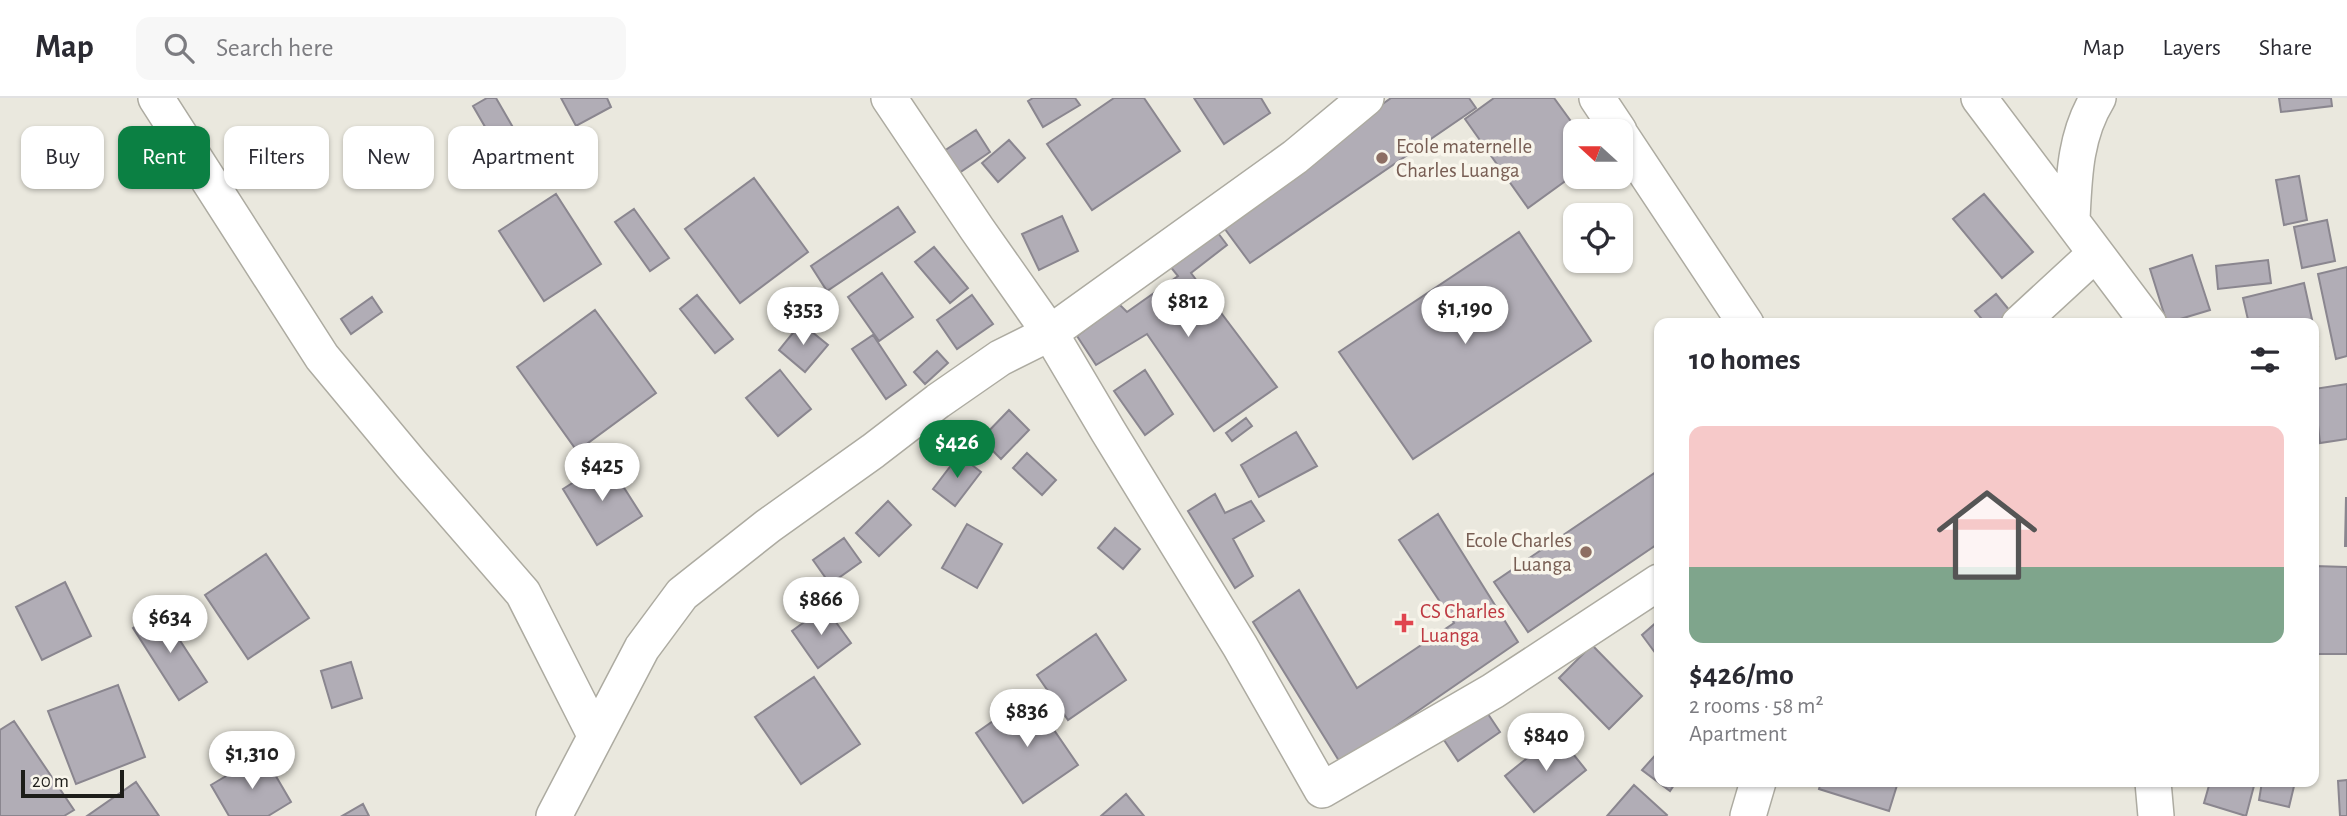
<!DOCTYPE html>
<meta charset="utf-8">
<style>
body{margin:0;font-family:"Alegreya Sans",sans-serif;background:#f7f7f7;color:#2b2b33;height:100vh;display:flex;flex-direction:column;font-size:26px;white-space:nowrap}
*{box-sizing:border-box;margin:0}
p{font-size:23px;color:#7c7c81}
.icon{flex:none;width:38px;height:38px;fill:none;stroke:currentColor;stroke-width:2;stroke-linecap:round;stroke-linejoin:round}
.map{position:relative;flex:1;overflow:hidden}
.side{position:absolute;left:1654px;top:220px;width:665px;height:469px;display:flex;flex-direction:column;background:#fff;border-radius:14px;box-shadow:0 2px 5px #0004}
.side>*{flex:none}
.guide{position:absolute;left:21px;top:28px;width:665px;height:63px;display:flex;gap:14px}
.needle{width:46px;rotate:291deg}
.buttons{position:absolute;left:1563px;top:21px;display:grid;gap:14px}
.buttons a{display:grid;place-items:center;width:70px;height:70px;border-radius:14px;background:#fff;box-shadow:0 2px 5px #0004;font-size:35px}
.scale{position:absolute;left:21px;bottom:18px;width:103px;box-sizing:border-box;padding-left:7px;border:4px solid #1d1d19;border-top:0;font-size:19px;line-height:24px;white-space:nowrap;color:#1d1d19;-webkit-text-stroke:5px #f8f5eb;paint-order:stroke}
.price{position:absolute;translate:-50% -60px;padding:0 16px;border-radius:24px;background:#fff;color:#222;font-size:23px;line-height:46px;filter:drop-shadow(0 2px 4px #0008)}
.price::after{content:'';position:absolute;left:50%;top:42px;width:21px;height:16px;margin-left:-10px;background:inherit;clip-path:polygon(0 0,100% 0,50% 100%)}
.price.active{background:#0b8043;color:#fff}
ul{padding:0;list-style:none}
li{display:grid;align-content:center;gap:14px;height:371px;padding:0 35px}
li span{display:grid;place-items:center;height:217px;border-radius:14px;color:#555}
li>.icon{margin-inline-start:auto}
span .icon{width:126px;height:126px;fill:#fffc;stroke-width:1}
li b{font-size:30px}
h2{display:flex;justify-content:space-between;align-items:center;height:84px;padding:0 35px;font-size:30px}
.chip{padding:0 24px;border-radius:14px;background:#fff;box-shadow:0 2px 5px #0004;font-size:24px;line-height:63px}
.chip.active{background:#0b8043;color:#fff}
header{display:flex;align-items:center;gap:42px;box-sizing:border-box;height:98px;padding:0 35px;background:#fff;border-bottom:2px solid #e1e1e2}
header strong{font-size:33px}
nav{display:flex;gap:38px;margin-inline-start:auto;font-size:24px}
.search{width:490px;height:63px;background:#f7f7f7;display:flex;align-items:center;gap:18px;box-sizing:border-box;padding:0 24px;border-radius:14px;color:#7c7c81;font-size:26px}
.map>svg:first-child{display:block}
</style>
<header>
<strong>Map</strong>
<div class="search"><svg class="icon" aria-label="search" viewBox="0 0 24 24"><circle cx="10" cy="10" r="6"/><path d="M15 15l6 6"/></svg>Search here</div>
<nav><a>Map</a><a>Layers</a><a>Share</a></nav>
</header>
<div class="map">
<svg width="2347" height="718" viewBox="0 0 2347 718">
<rect width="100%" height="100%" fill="#eae8de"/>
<path fill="#b1adb6" stroke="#8a868f" stroke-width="2" d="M487,0H496L515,33L495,46L473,8Z
M561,0H607L611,9L576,28Z
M1033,0H1075L1080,7L1043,29L1028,3Z
M1114,0H1144L1180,53L1092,112L1047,46Z
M1194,0H1261L1270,15L1224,46Z
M1391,0H1469L1476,10L1250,165L1219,123Z
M1494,0H1554L1578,33H1575V76L1528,110L1465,21Z
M2279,0H2331L2332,8L2281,14Z
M976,32L990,54L959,75L944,53Z
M1009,42L1025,60L998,84L982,65Z
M2299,78L2307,122L2284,127L2276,82Z
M754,80L808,154L740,205L685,131Z
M556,96L601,166L544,203L499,133Z
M1984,96L2033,154L2002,180L1953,121Z
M898,109L915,134L827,193L811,168Z
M634,111L669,160L650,173L615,124Z
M1062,118L1078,153L1039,172L1022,136Z
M2327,122L2335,163L2302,170L2294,129Z
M1215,131L1227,147L1191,175L1277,289L1214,333L1147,236L1096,267L1077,238L1119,206L1127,214L1178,178L1165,162Z
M1519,134L1591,243L1413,361L1339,254Z
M934,149L968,190L950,205L915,164Z
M2192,157L2210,212L2167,225L2150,171Z
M2268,162L2271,185L2218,191L2216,168Z
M2347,169V258L2336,261L2318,176Z
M882,175L913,219L879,243L848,199Z
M2304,185L2313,226H2249L2243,200Z
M1996,196L2010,213L1996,226H1986L1975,213Z
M697,197L733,241L715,255L680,211Z
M972,197L993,226L957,251L937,222Z
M372,199L382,214L351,236L341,221Z
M595,212L656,295L577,353L517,269Z
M801,225L828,247L805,274L779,252Z
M2314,227L2318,248L2314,249Z
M873,237L906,287L886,301L852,251Z
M937,253L948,265L925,286L914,274Z
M780,272L811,311L778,338L746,300Z
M1145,272L1173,316L1145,337L1114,293Z
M2347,286V341L2320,345L2314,291Z
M1009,312L1029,332L1001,361L981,341Z
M1246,320L1252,328L1232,343L1226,335Z
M1296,334L1317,368L1259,399L1241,367Z
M1027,355L1056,382L1042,397L1013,370Z
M959,357L981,374L955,408L933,391Z
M607,363L642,418L597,447L563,391Z
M1659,372V445L1528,534L1494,484Z
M1215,396L1225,415L1251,403L1264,423L1233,441L1253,478L1235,490L1188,413Z
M2346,400H2347V448H2345Z
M888,403L911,427L879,458L856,435Z
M1438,416L1518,544L1341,666L1253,524L1299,492L1357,590L1454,525L1399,442Z
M967,426L1002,446L977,490L942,470Z
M1115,430L1140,451L1123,471L1098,450Z
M844,440L861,464L830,486L813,462Z
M266,456L309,520L248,561L205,497Z
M2314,468L2347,469V556H2314Z
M65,484L91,538L42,562L16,509Z
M825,509L851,545L818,570L792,533Z
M160,512L207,584L179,602L133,530Z
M1659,522V560L1642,537Z
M1096,536L1126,582L1068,622L1037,577Z
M1592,547L1642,598L1609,631L1559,580Z
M351,564L362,600L332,610L321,573Z
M814,579L860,646L801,686L755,619Z
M118,587L145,659L76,686L48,613Z
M1030,597L1078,667L1023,705L976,635Z
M1486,613L1500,634L1458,663L1444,642Z
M14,623L74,712L64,718H0V632Z
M1557,636L1586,672L1534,714L1505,678Z
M1659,653V684H1676L1670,693L1642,672Z
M263,656L291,704L268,718H229L211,687Z
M2347,682V718H2340L2338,683Z
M136,684L159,718H87Z
M1821,684H1898L1889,713L1819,691Z
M2210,684H2255L2246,718L2204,705Z
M2262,684H2295L2289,709L2259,702Z
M1634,687L1667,717L1666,718H1607Z
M1126,696L1144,718H1101Z
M363,706L369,718H342Z"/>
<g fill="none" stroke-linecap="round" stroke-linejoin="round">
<defs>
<path id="minor" d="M156,0L322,259L411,366L523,495L595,637
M889,0L977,131L1050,235L1295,59L1366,0
M1597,0L1619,33
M1979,0L2149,226
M1620,36L1746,226
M2072,121C2074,79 2075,37 2098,0
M2019,226L2095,156
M2153,684L2156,718
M554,718L642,550L682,496L768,428L873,353L938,303L1000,260L1050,235L1108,333L1240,548L1322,692L1493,593L1659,484
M1748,718L1758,684"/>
</defs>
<use href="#minor" stroke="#adaba1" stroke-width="38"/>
<use href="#minor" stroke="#fff" stroke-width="35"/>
</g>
<g fill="#8d6e63" stroke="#f8f5eb" stroke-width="2.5">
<circle cx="1382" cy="60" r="7"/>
<circle cx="1586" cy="454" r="7"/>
</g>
<path fill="#e0444e" stroke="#f8f5eb" stroke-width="2.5" d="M1400.5 514.5h7v7h7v7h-7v7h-7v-7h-7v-7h7z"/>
<g text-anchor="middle" stroke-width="7" stroke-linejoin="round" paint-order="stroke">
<g font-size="21" fill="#785e54" stroke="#f8f5eb" text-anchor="start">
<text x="1396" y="55">Ecole maternelle<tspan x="1396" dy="24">Charles Luanga</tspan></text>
<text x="1572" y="449" text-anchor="end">Ecole Charles<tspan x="1572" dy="24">Luanga</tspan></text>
</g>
<g font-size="21" fill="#be3a42" stroke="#f8f5eb" text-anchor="start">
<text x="1420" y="520">CS Charles<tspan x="1420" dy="24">Luanga</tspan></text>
</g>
</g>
</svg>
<div class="buttons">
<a><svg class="needle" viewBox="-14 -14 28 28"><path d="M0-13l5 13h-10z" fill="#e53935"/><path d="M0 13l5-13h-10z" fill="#7c7c81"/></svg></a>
<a><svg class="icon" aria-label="locate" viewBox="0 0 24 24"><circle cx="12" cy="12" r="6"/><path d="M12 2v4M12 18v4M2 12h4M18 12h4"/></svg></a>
</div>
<div class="scale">20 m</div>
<b class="price" style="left:1188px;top:241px">$812</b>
<b class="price" style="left:1465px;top:248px">$1,190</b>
<b class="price" style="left:803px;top:249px">$353</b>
<b class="price active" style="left:957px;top:382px">$426</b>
<b class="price" style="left:602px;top:405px">$425</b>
<b class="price" style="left:821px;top:539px">$866</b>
<b class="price" style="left:170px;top:557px">$634</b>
<b class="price" style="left:1027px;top:651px">$836</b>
<b class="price" style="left:1546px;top:675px">$840</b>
<b class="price" style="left:252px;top:693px">$1,310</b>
<div class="guide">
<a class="chip">Buy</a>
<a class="chip active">Rent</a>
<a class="chip">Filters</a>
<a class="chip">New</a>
<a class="chip">Apartment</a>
</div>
<section class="side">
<h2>10 homes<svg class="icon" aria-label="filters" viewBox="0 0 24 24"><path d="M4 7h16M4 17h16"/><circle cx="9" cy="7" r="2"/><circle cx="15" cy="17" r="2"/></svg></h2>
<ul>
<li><span style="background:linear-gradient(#f6c9c9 65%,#7fa58c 0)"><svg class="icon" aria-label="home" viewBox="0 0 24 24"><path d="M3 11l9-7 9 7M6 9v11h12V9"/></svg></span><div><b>$426/mo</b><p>2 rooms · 58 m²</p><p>Apartment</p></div></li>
</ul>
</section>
</div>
